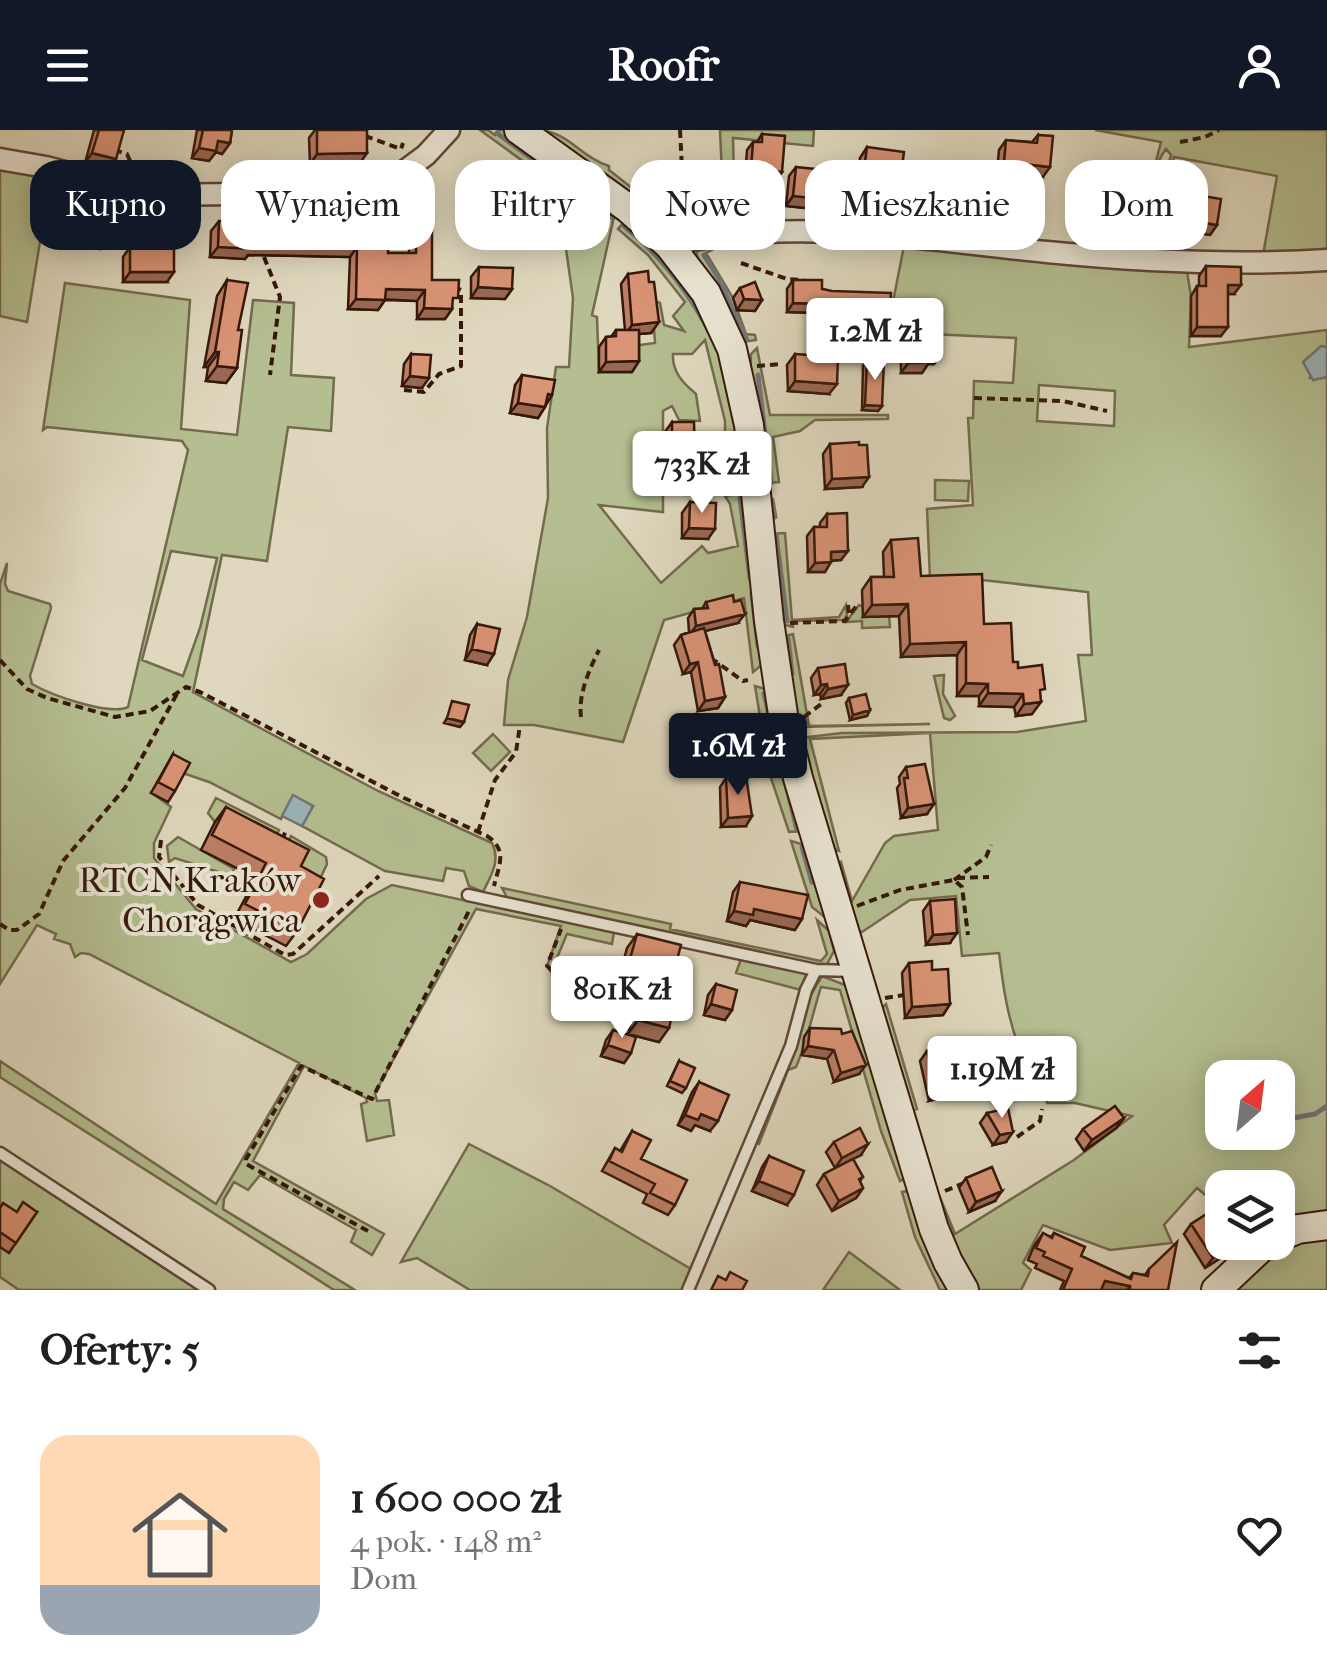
<!DOCTYPE html>
<html lang="pl">
<meta charset="utf-8">
<style>
body{margin:0;font-family:"IM FELL French Canon",serif;background:#f6f6f6;color:#202124;height:100vh;display:flex;flex-direction:column;font-size:38px;white-space:nowrap}
*{box-sizing:border-box;margin:0}
p{font-size:32px;color:#757577}
.icon{flex:none;width:55px;height:55px;fill:none;stroke:currentColor;stroke-width:2;stroke-linecap:round;stroke-linejoin:round}
.map{position:relative;height:1160px;overflow:hidden}
.side{display:flex;flex-direction:column;background:#fff;flex:1}
.side>*{flex:none}
.hud{position:absolute;left:30px;top:30px;width:1268px;height:90px;display:flex;gap:20px}
.needle{width:65px;rotate:28deg}
.buttons{position:absolute;left:1205px;top:930px;display:grid;gap:20px}
.buttons a{display:grid;place-items:center;width:90px;height:90px;border-radius:20px;background:#fff;box-shadow:0 5px 25px #0003;font-size:50px}
.price{position:absolute;translate:-50% -85px;padding:0 22px;border-radius:10px;background:#fff;color:#222;font-size:32px;line-height:65px;filter:drop-shadow(0 2px 5px #0008)}
.price::after{content:'';position:absolute;left:50%;top:60px;width:30px;height:22px;margin-left:-15px;background:inherit;clip-path:polygon(0 0,100% 0,50% 100%)}
.price.selected{background:#111827;color:#fff}
ul{padding:0;list-style:none}
li{display:flex;align-items:center;gap:30px;height:250px;padding:0 40px}
li span{display:grid;place-items:center;flex:none;width:280px;height:200px;border-radius:30px;color:#555}
li>.icon{margin-inline-start:auto}
span .icon{width:120px;height:120px;fill:#fffc;stroke-width:1}
li b{font-size:42px}
h2{display:flex;justify-content:space-between;align-items:center;height:120px;padding:0 40px;font-size:42px}
.pill{padding:0 35px;border-radius:30px;background:#fff;box-shadow:0 5px 25px #0003;font-size:35px;line-height:90px}
.pill.selected{background:#111827;color:#fff}
header{display:flex;justify-content:space-between;align-items:center;height:130px;padding:0 40px;background:#111827;color:#fff;font-size:45px;font-weight:800}
.map>svg:first-child{display:block}
</style>
<header><svg class="icon" aria-label="menu" viewBox="0 0 24 24"><path d="M4 6h16M4 12h16M4 18h16"/></svg>Roofr<svg class="icon" aria-label="person" viewBox="0 0 24 24"><circle cx="12" cy="8" r="4"/><path d="M4 21q1-7 8-7t8 7"/></svg></header>
<div class="map">
<svg width="1327" height="1160" viewBox="0 0 1327 1160">
<rect width="100%" height="100%" fill="#dfd8be"/>
<filter id="stains"><feTurbulence type="fractalNoise" baseFrequency=".002" numOctaves="4"/><feColorMatrix values="0 0 0 0 .2 0 0 0 0 .09 0 0 0 0 .02 0 0 0 .5 -.17"/></filter>
<radialGradient id="worn" r=".72"><stop offset=".6" stop-color="#630" stop-opacity="0"/><stop offset="1" stop-color="#630" stop-opacity=".3"/></radialGradient>
<path fill="#b4be90" stroke="#746a4e" stroke-width="2.5" fill-rule="evenodd" d="M480,0H488L495,5L499,0H505L615,82L592,185L597,187L599,242L632,216L655,213L652,170L660,173L664,195L684,201L673,186L685,172L648,125L618,99L626,90L675,133L723,215L747,347L725,349V291L705,210L692,224H673C672,242 683,253 696,264L700,291L679,290L672,276L663,281V382L599,375L661,453L702,416L708,423L738,416L730,374L725,366L743,363L764,533L753,542L744,468L664,490L623,612L534,595H504L508,550L527,487L548,368L547,298L556,237H569L573,168L557,56Z
M534,0C569,0 578,26 609,36V40L675,92H684L683,97L676,102L669,100Z
M720,0H814L813,16L733,8L735,91L731,99L705,101L698,92L724,91Z
M1095,0H1327V126L1263,125L1277,46L1174,27L1150,115L1154,119L1148,124L1139,123L1146,110L1171,25L1166,19C1144,47 1154,98 1127,122L1109,118L1108,114L1118,119H1129L1135,112L1161,12Z
M0,35L197,70L199,75L150,74L50,50L27,192L0,186Z
M905,111L1187,142L1191,166L1189,217L1327,200V217H1321L1310,248L1327,247V1089L1278,1099V1058H1222V1062L1209,1068L1197,1058L1164,1095L1172,1113L1110,1120L1043,1095L1023,1133L1031,1140L1021,1160H976L933,1068L939,1065L955,1104L1074,1030L1132,986L1075,973H1047C1046,950 1027,938 1019,917C1007,886 1003,855 999,823L962,826L956,766L910,770L862,802L853,800L835,739L841,732L852,771L885,713L894,706L938,700L930,603L810,609L839,721L829,717L799,608L842,603L1017,602L1086,591L1078,525H1092L1088,462L964,448L930,449L927,379L973,375L968,288H973L974,251L1013,253L1016,208L887,202ZM1039,255L1115,261L1114,296L1037,291ZM1222,948H1278V1002H1222Z
M707,117L712,120L706,123L733,168L746,204L755,205L756,210L743,212L697,133V121Z
M65,153L190,170L181,299L237,305L253,170L294,173L291,245L334,248L331,301L288,297L267,431L222,425L193,562L378,661L492,713C501,731 491,745 483,762L469,756L464,741L446,738L443,751L385,741L302,696L313,676L293,666L281,689L209,652L183,643L151,662L171,677L154,713V728L196,779L291,832L307,824L366,769L392,755L614,802L612,814L567,804L551,842L547,836L561,796L476,779L375,963L377,971L389,970L394,1005L367,1011L361,974L367,972L366,968L304,936L253,1031L384,1104L372,1125L351,1112L356,1100L260,1045L248,1060L234,1052L224,1069L223,1079L355,1160H334L0,947V931L216,1074L299,933L89,824L81,823L75,827L70,814L54,809L56,804L37,795L0,854V454L7,433L5,454L8,461L50,474L51,478L30,546L32,554C51,565 109,586 128,577L188,320L182,311L47,297L43,300ZM171,421L217,428L200,498L183,546L142,530Z
M812,210L898,213L878,217L837,213L835,221L812,214Z
M757,218L770,285H888V289L815,290L800,301L773,307L779,352L768,353L750,243L751,224Z
M935,350L969,351L968,371L935,370Z
M785,403L792,490L839,487L846,475L847,485L844,490L793,491V497L781,494L769,404Z
M859,475L889,486L890,497L862,498V491L846,492Z
M793,504L809,596L930,594L800,597L797,596L781,507Z
M944,545L943,564L955,586L950,590L944,588L934,546Z
M755,556L768,560L802,701L789,702L769,642Z
M493,604L510,622L491,641L473,623Z
M216,668L279,700L269,720L215,692L208,683Z
M291,706L326,727L327,734L313,764L280,726Z
M178,707L234,739L231,746L175,728L169,732L167,716Z
M791,711L808,716L826,788L812,777Z
M502,758L671,794L670,799L821,831L827,824L817,790L829,801L834,821L827,834L810,835L508,769Z
M741,829L807,842L801,860L736,843Z
M822,846L850,857L907,1048L900,1051L881,1001L840,860L821,857C813,882 806,915 796,937L788,940L759,1014L756,1013L791,927L809,868Z
M886,874L917,979L911,981L878,882Z
M469,1014L550,1056L691,1139L682,1160H470L417,1128L401,1132Z
M0,1028L201,1160H19L0,1147Z
M912,1060L954,1160H940L915,1107L902,1062Z
M1327,1103V1160H1226L1272,1118Z
M849,1122L900,1160H823Z"/>
<path fill="#9ab6bd" stroke="#727676" stroke-width="2.5" d="M1321,216L1327,217V247L1313,250L1303,232Z
M293,665L313,676L302,696L282,686Z"/>
<g fill="none" stroke-linecap="round" stroke-linejoin="round">
<path stroke="#727676" stroke-width="5" d="M497,3L613,88
M624,96C661,125 687,160 709,201
M704,125L719,149L747,210
M758,245L771,353
M735,304L738,348
M740,368L750,448
M772,370L775,387
M776,405L787,491
M752,463L758,516
M788,508L792,544
M764,564L797,700
M802,717L812,752
M1285,1003L1293,988L1315,984L1327,976"/>
<defs>
<path id="lane" d="M468,765L816,840L855,841
M0,1023L209,1160
M688,1160L791,916L806,860L816,840"/>
<path id="street" d="M0,29L46,37L151,65L328,63L376,56L395,48L426,25L449,0
M669,115C789,86 926,110 1047,122C1139,131 1234,136 1327,130"/>
<path id="secondary" d="M519,0L629,79L669,115L706,163L732,219L749,295L769,491L784,591L798,648L934,1099L948,1132L964,1160
M1278,1107L1298,1099L1327,1095
M1216,1160L1267,1112"/>
</defs>
<use href="#lane" stroke="#604738" stroke-width="15"/>
<use href="#street" stroke="#604738" stroke-width="25"/>
<use href="#secondary" stroke="#35170b" stroke-width="32"/>
<path stroke="#35170b" stroke-width="4" stroke-dasharray="8 5" stroke-linecap="butt" d="M680,0L685,95
M365,6L401,19L403,13
M1180,12L1205,7L1219,0
M114,20L127,24L134,40
M1022,99L1029,54
M1171,114L1175,99
M264,127L280,167L270,245
M741,133L787,149L804,150
M757,236L782,234
M404,260L424,262L439,244L461,236V160L456,158
M974,268L1063,271L1107,281
M848,475L849,486
M790,493L845,491L857,475
M0,530L27,559L47,568L115,587L150,581L186,557L200,562L404,668L487,706C508,720 499,735 494,756
M710,532L715,531L743,551L748,550
M581,587C578,565 589,540 599,520
M804,587L824,572
M478,702L495,650L516,622L520,595
M161,710L159,727L198,775L285,825L293,824L379,746
M282,710L287,698
M957,748L989,747
M954,750L986,727L991,715
M857,776L900,760L954,750L962,757L968,805
M0,794L9,800H17L39,784L63,731L125,658L178,562
M552,840L547,836L561,799
M885,868L904,865
M1017,1007L1040,991L1042,979
M945,1061L964,1053
M368,1101L246,1034V1029L301,936L372,969L470,779"/>
<use href="#lane" stroke="#eae6d5" stroke-width="10"/>
<use href="#street" stroke="#eae6d5" stroke-width="20"/>
<use href="#secondary" stroke="#eae6d5" stroke-width="28"/>
</g>
<path fill="#bb7f65" stroke="#35170b" stroke-width="2.5" d="M94,0H124L109,40L85,33Z
M197,0H232L230,13L222,24L216,22L209,31L192,28Z
M315,0H367L360,33L310,34L309,8Z
M762,4L782,42L776,50L745,48L747,20L753,12H757Z
M1038,5L1043,47L997,42L999,20L1006,10L1032,12Z
M867,17L894,54L857,49L860,28Z
M937,34L946,81L914,78L916,49L923,39L933,40Z
M1093,35L1118,44L1123,65L1115,75L1081,69L1086,45Z
M796,37L815,44L825,72H819L814,79L786,76L789,46Z
M481,42L501,53L523,81L517,90H503L499,96H474L475,51Z
M1184,63L1217,95L1210,105L1173,99L1177,73Z
M92,75L100,119L81,116L85,85Z
M417,90L432,150L452,176V179L445,189H417V171L385,170L378,180L348,179L350,127L248,125L245,129L210,127L211,101L219,91L388,123H409V100Z
M130,117L167,152H123V127Z
M1206,136L1234,164H1228L1221,206H1191V166L1197,156H1199V146Z
M479,137L512,159L505,169L471,168V147Z
M628,144L651,203L639,204V231L632,242H599V217L606,207H611L616,200H625L621,154Z
M227,150L238,200L237,238L226,253L206,251L208,237H204L217,166Z
M793,150L822,159L890,176L884,185L787,182V159Z
M740,158L762,170L755,181L737,180L733,168Z
M908,203L941,223L934,234H928L922,243H901V214Z
M411,224L422,258L402,256L404,234Z
M795,224L829,264L788,261L787,235Z
M867,231L882,276L878,281L862,280L863,236Z
M522,245L552,265L538,288L510,283L515,255Z
M672,292L688,342L680,357L667,356L668,343H644L643,319L650,309H665V302Z
M830,314L862,357L825,359L823,324Z
M690,372L708,409L682,408V383Z
M827,384L841,430L831,431L825,442H808L807,406L814,397H820V393Z
M891,410L921,446L984,494L1040,566L1032,584L1016,586L1014,577L979,576V566H957V525L901,527L899,486L863,487L862,460L871,447H884L883,422Z
M706,472L738,493L705,501L725,567L718,578L698,581L691,542L683,544L674,515L681,505L689,502L688,488L694,479H702Z
M477,494L487,535L465,530L470,505Z
M818,538L841,565L821,569L820,564L814,565L811,548Z
M849,568L870,580L867,586L850,590L846,573Z
M173,624L175,661L168,672L151,663Z
M906,637L927,684L901,688L897,658L900,654L899,647Z
M726,648L746,696L721,697L720,657Z
M226,677L301,736L297,801L286,816L234,789L256,748L201,720L215,692Z
M740,752L795,800L750,790L746,796L727,791L733,762Z
M930,771L950,813L926,815L923,781Z
M637,804L675,837L681,874L671,888L659,912L628,904L639,860L617,855L627,818Z
M909,833L932,840L950,874L943,885L905,888L902,843Z
M716,854L732,880L725,890L704,885L708,865Z
M810,898L859,944L834,952L827,929L802,925L804,907Z
M613,900L631,923L624,933L601,926L606,910Z
M927,921L960,955L953,965L929,971L920,931Z
M679,931L686,958L682,963L667,956Z
M699,952L710,1001L695,995L691,1001L678,995L692,962Z
M987,983L1006,1012L993,1015L980,993Z
M1124,988L1116,998L1084,1021L1076,1009L1083,999Z
M632,1001L641,1029L675,1075L668,1085L643,1073L647,1064L602,1041L615,1018L620,1021Z
M834,1012L861,1025L853,1029L863,1047L860,1051L863,1058L856,1068L832,1081L817,1055L824,1044L835,1038L826,1022Z
M769,1026L787,1075L752,1061L762,1037Z
M966,1048L995,1071L969,1082L959,1058Z
M1222,1061L1233,1120L1205,1138L1184,1104L1191,1094L1213,1080L1210,1075L1217,1065Z
M0,1078L17,1082H37L9,1123L0,1117Z
M1043,1103L1051,1107L1054,1103L1081,1126L1129,1148L1133,1143L1145,1145L1149,1139L1168,1160H1060L1064,1151L1035,1138L1037,1134L1028,1130L1034,1116Z"/>
<path fill="#996853" stroke="#35170b" stroke-width="2.5" d="M218,11L230,13L222,24L216,22L209,31L192,28L199,18Z
M92,23L116,29L109,40L85,33Z
M367,23L360,33L310,34L317,24Z
M1004,32L1050,37L1043,47L997,42Z
M751,39L782,42L776,50L745,48Z
M864,39L901,44L894,54L857,49Z
M1088,59L1123,65L1115,75L1081,69Z
M821,62L831,63L825,72H819L814,79L786,76L793,66Z
M921,68L953,70L946,81L914,78Z
M505,80L523,81L517,90H503L499,96H474L480,87Z
M1180,89L1217,95L1210,105L1173,99Z
M88,106L108,108L100,119L81,116Z
M253,114L357,117L350,127L248,125L245,129L210,127L218,117Z
M130,142H174L167,152H123Z
M1228,155H1241L1234,164H1222Z
M478,157L512,159L505,169L471,168Z
M386,159L425,160L417,171L378,169Z
M356,169L385,170L378,180L348,179Z
M744,169L762,170L755,181L737,180Z
M793,173L890,176L884,185L787,182Z
M424,178L452,179L445,189H417Z
M659,192L651,203L625,205L632,195Z
M1197,197H1228L1221,206H1191Z
M215,222H219L208,237H204Z
M929,223H941L934,234H928L922,243H901L908,233Z
M639,231L632,242H599L606,232Z
M217,236L237,238L226,253L206,251Z
M410,246L429,248L422,258L402,256Z
M795,251L837,254L829,264L788,261Z
M518,273L545,277L538,288L510,283Z
M865,275L882,276L878,281L862,280Z
M651,333H675L668,343H644Z
M674,346L687,348L680,357L667,356Z
M869,347L862,357L825,359L832,349Z
M689,398L715,399L708,409L682,408Z
M848,421L841,430L824,431L831,422Z
M831,432L825,442H808L815,433Z
M908,474L899,486L863,487L872,475Z
M745,484L738,493L689,505L696,496Z
M966,512L957,525L901,527L910,514Z
M472,519L494,524L487,535L465,530Z
M698,532L691,542L683,544L690,534Z
M966,553L988,554L979,566H957Z
M827,554L820,564L814,565L821,555Z
M848,555L841,565L821,569L828,559Z
M988,563L1023,564L1014,577L979,576Z
M725,567L718,578L698,581L705,571Z
M1041,572L1032,584L1016,586L1024,574Z
M870,580L867,586L850,590L853,585Z
M447,588L464,592L460,597L444,593Z
M934,674L927,684L901,688L908,678Z
M752,686L746,696L721,697L728,688Z
M754,779L802,789L795,800L750,790L746,796L727,791L734,781Z
M957,803L950,813L926,815L933,805Z
M627,840L649,846L639,860L617,855Z
M564,867L577,873L573,878L560,872Z
M675,872L681,874L671,888Z
M711,874L732,880L725,890L704,885Z
M950,874L943,885L905,888L912,877Z
M638,890L669,898L659,912L628,904Z
M608,915L631,923L624,933L601,926Z
M808,916L834,920L827,929L802,925Z
M866,935L859,944L834,952L841,943Z
M960,955L953,965L929,971L937,961Z
M701,984L718,991L710,1001L695,995L691,1001L678,995L685,985Z
M1124,988L1116,998L1084,1021L1092,1010Z
M1013,1002L1006,1012L993,1015L1000,1005Z
M868,1014L861,1025L835,1038L842,1028Z
M759,1051L794,1065L787,1075L752,1061Z
M863,1058L856,1068L832,1081L839,1071Z
M1002,1061L995,1071L969,1082L976,1072Z
M1236,1112H1238L1233,1120L1205,1138L1213,1128Z
M1105,1151L1130,1156L1127,1160H1099Z"/>
<path fill="#da9476" stroke="#35170b" stroke-width="2.5" d="M99,0H124L116,29L92,23Z
M203,0H232L230,13L218,11L216,21L199,18Z
M317,0H367V23L317,24Z
M762,4L785,6L782,42L751,39L753,12H762Z
M1038,5L1053,6L1050,37L1004,32L1006,10L1037,13Z
M867,17L904,22L901,44L864,39Z
M937,34L955,36L953,70L921,68L923,39L937,40Z
M1093,35L1118,39V44L1126,46L1123,65L1088,59Z
M796,37L815,39V44L833,46L831,63L821,62L820,69L793,66Z
M481,42H501V53L524,54L523,81L505,80V87H480Z
M1184,63L1221,69L1217,95L1180,89Z
M92,75L111,77L108,108L88,106Z
M417,90H432V150H459L458,168H453L452,179L424,178L425,160L386,159L385,170L356,169L357,117L253,114V119L218,117L219,91L389,94L388,123H416Z
M130,117H174V142H130Z
M1206,136L1241,137V155H1228V197H1197V156H1206Z
M479,137L513,138L512,159L478,157Z
M648,141L649,152H654L659,192L632,195L628,144Z
M227,150L248,153L238,200H242L237,238L217,236L219,222H215Z
M793,150H822V159L832,161L891,163L890,176L793,173Z
M755,152L762,170L744,169L740,158Z
M616,200H639V231L606,232V207L616,206Z
M908,203H941V223H929V232L908,233Z
M411,224L431,225L429,248L410,246Z
M795,224L838,227L837,254L795,251Z
M867,231H884L882,276L865,275Z
M522,245L555,250L552,265L548,264L545,277L518,273Z
M672,292H694L695,332H689L687,348L674,346L675,333H651L650,309L672,308Z
M859,312V315H867L869,347L832,349L830,314Z
M690,372L716,373L715,399L689,398Z
M847,383L848,421L831,422V432L815,433L814,397H827V384Z
M918,408L921,446L982,444L984,494L1011,493L1013,532H1018V538L1042,535L1045,559L1040,560L1041,572L1024,574L1023,564L988,563V554L966,553V512L910,514L908,474L872,475L871,447H894L891,410Z
M733,465L734,472L741,470L745,484L696,496L694,479L708,478L706,472Z
M477,494L500,499L494,524L472,519Z
M704,498L715,535L719,534L725,567L705,571L698,532L690,534L681,505Z
M845,534L848,555L828,559L827,554L821,555L818,538Z
M866,564L870,580L853,585L849,568Z
M452,571L469,575L464,592L447,588Z
M173,624L190,633L175,661L158,652Z
M925,634L934,674L908,678L904,648H908L906,637Z
M746,646L752,686L728,688L726,648Z
M226,677L309,720L301,736L324,749L297,801L245,774L266,733L212,705Z
M740,752L808,765L802,789L754,779L753,785L734,781Z
M955,769L957,803L933,805L930,771Z
M637,804L681,815L675,837L690,840L681,874L675,872L669,898L638,890L649,846L627,840Z
M932,831V840L948,839L950,874L912,877L909,833Z
M570,851L584,856L577,873L564,867Z
M716,854L737,860L732,880L711,874Z
M810,898L841,899L842,904L852,901L866,935L841,943L834,920L808,916Z
M613,900L636,907L631,923L608,915Z
M950,915L960,955L937,961L927,921Z
M679,931L695,938L686,958L670,951Z
M699,952L729,965L718,991L701,984L698,990L685,985Z
M1115,976L1124,988L1092,1010L1083,999Z
M1008,978L1013,1002L1000,1005L987,983Z
M860,998L868,1014L842,1028L834,1012Z
M632,1001L651,1010L641,1029L687,1050L675,1075L650,1063L655,1054L609,1031L615,1018L622,1022Z
M769,1026L804,1041L794,1065L759,1051Z
M853,1029L863,1047L859,1049L863,1058L839,1071L824,1044Z
M992,1037L1002,1061L976,1072L966,1048Z
M1222,1061V1074L1217,1065Z
M23,1072L37,1082L16,1113L0,1102V1078L3,1073L17,1082Z
M1222,1074V1112H1236L1213,1128L1191,1094Z
M1043,1103L1052,1108L1054,1103L1085,1117L1081,1126L1131,1149L1133,1143L1148,1146L1149,1139L1177,1112L1168,1160H1130V1156L1105,1151L1101,1160H1063L1072,1139L1043,1126L1045,1122L1036,1118Z
M730,1142L747,1151L742,1160H711L718,1146L726,1150Z"/>
<circle fill="#8f2418" stroke="#eae6d5" stroke-width="4" cx="321" cy="770" r="10"/>
<g text-anchor="middle" stroke-width="8" stroke-linejoin="round" paint-order="stroke">
<g font-size="35" fill="#35170b" stroke="#eae6d5" text-anchor="end">
<text x="301" y="762">RTCN Kraków<tspan x="301" dy="40">Chorągwica</tspan></text>
</g>
</g>
<rect width="100%" height="100%" filter="url(#stains)"/>
<rect width="100%" height="100%" fill="url(#worn)"/>
</svg>
<div class="buttons">
<a><svg class="needle" viewBox="-14 -14 28 28"><path d="M0-13l5 13h-10z" fill="#e53935"/><path d="M0 13l5-13h-10z" fill="#757577"/></svg></a>
<a><svg class="icon" aria-label="layers" viewBox="0 0 24 24"><path d="M12 4l9 5-9 5-9-5zM3 14l9 5 9-5"/></svg></a>
</div>
<b class="price" style="left:875px;top:253px">1.2M zł</b>
<b class="price" style="left:702px;top:386px">733K zł</b>
<b class="price selected" style="left:738px;top:668px">1.6M zł</b>
<b class="price" style="left:622px;top:911px">801K zł</b>
<b class="price" style="left:1002px;top:991px">1.19M zł</b>
<div class="hud">
<a class="pill selected">Kupno</a>
<a class="pill">Wynajem</a>
<a class="pill">Filtry</a>
<a class="pill">Nowe</a>
<a class="pill">Mieszkanie</a>
<a class="pill">Dom</a>
</div>
</div>
<section class="side">
<h2>Oferty: 5<svg class="icon" aria-label="filters" viewBox="0 0 24 24"><path d="M4 7h16M4 17h16"/><circle cx="9" cy="7" r="2"/><circle cx="15" cy="17" r="2"/></svg></h2>
<ul>
<li><span style="background:linear-gradient(#ffd9b3 75%,#9aa5b1 0)"><svg class="icon" aria-label="home" viewBox="0 0 24 24"><path d="M3 11l9-7 9 7M6 9v11h12V9"/></svg></span><div><b>1 600 000 zł</b><p>4 pok. · 148 m²</p><p>Dom</p></div><svg class="icon" aria-label="heart" viewBox="0 0 24 24"><path d="M12 20l-8-8c-3-5 5-10 8-4 3-6 11-1 8 4z"/></svg></li>
</ul>
</section>
